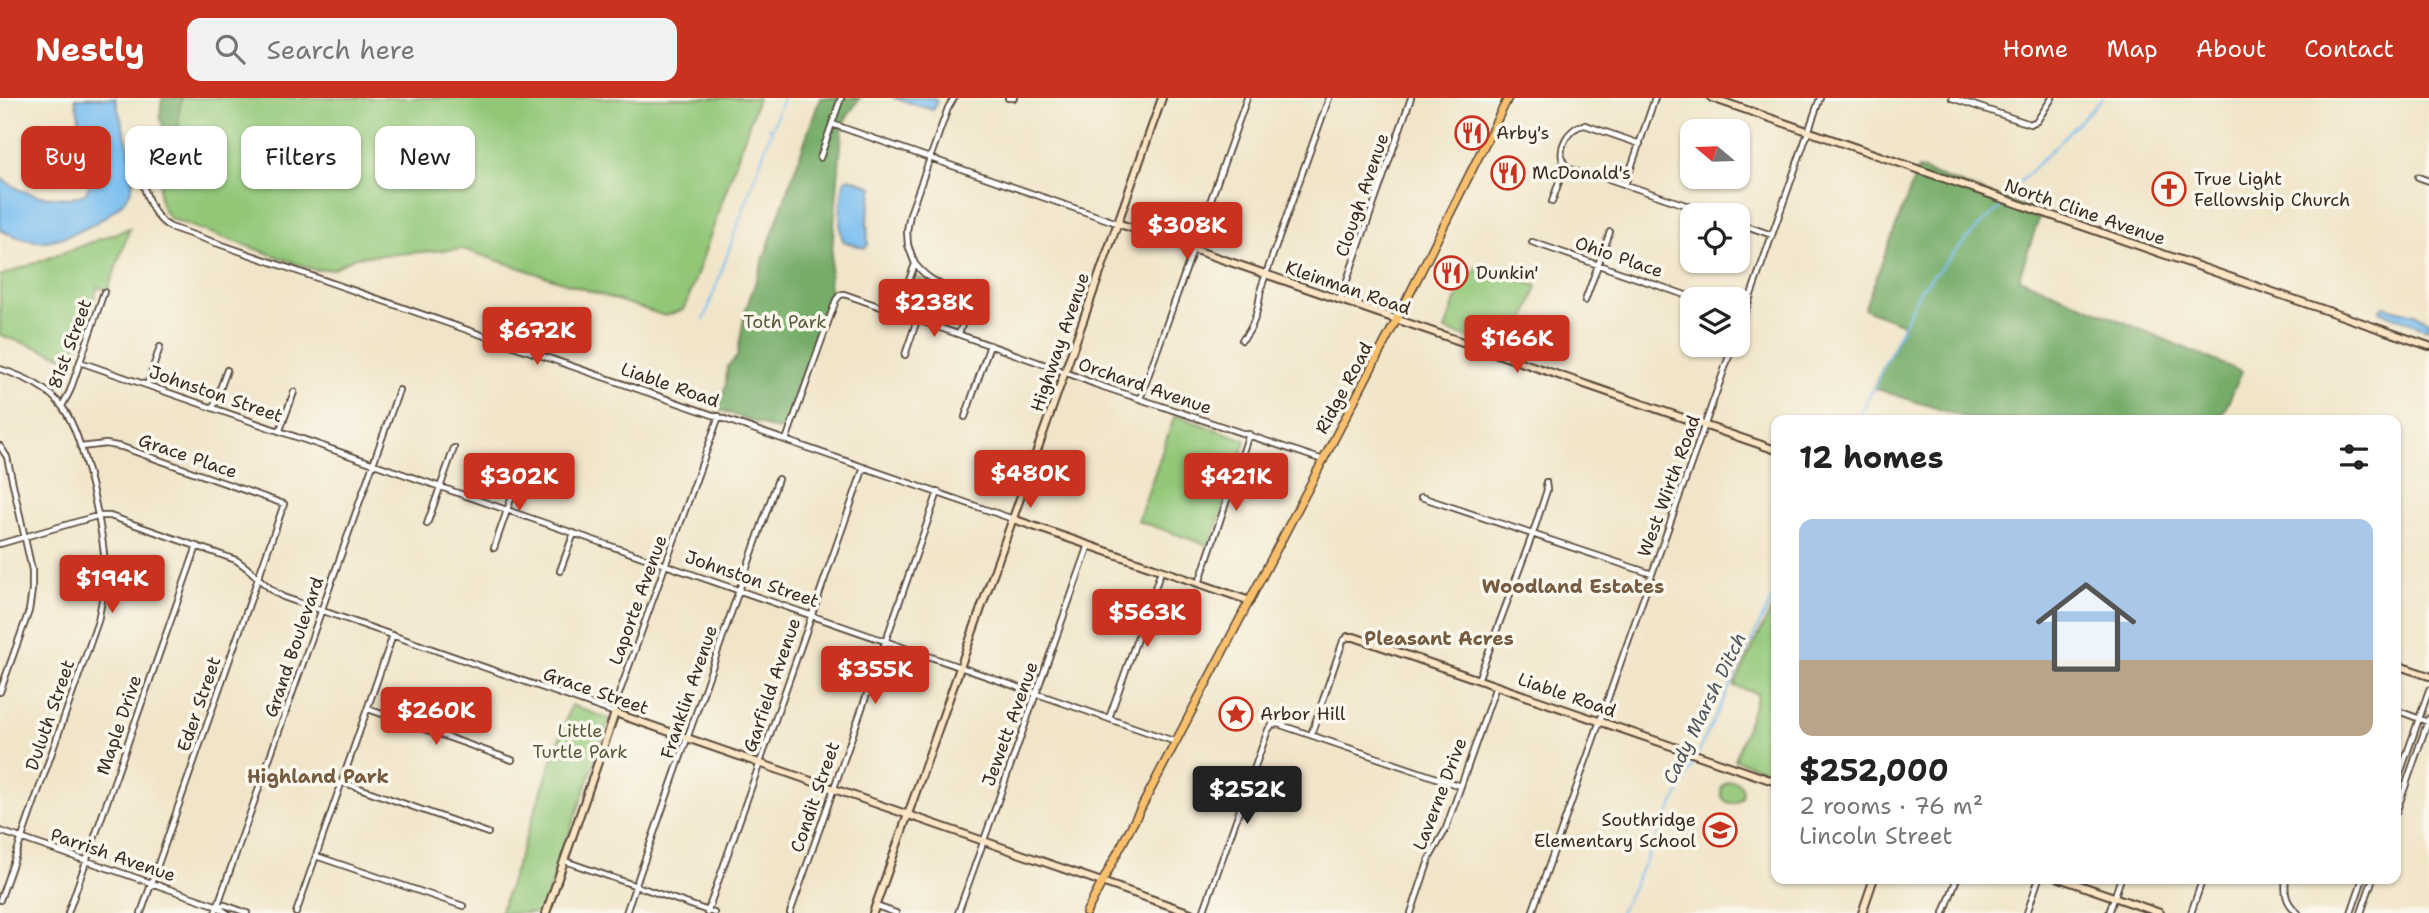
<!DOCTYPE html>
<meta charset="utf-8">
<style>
body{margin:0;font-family:"Shantell Sans",sans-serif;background:#f2f2f2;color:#222;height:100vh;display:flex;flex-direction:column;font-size:26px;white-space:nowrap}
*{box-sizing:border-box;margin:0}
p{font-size:23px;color:#767676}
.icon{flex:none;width:38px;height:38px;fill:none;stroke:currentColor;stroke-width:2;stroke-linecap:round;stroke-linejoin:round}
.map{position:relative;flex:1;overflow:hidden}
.details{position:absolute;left:1771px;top:317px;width:630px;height:469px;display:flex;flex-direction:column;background:#fff;border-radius:14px;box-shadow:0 2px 5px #0004}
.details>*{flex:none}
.hud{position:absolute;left:21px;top:28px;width:665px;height:63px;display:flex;gap:14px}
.needle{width:46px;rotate:289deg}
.tools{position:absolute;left:1680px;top:21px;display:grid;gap:14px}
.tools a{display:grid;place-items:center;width:70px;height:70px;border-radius:14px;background:#fff;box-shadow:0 2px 5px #0004;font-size:35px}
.price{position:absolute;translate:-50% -60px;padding:0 16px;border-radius:7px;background:#c8321e;color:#fff;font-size:23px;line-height:46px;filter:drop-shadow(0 2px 4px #0008)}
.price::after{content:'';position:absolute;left:50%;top:42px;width:21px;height:16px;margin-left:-10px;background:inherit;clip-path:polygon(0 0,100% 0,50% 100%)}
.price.selected{background:#222;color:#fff}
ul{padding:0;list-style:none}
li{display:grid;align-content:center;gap:14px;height:371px;padding:0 28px}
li+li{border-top:2px solid #e0e0e0}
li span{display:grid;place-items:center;height:217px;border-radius:14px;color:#555}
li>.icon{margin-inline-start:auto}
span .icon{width:126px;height:126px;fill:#fffc;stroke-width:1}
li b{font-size:30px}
h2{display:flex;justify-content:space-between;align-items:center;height:84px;padding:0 28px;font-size:30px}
.pill{padding:0 24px;border-radius:14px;background:#fff;box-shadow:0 2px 5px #0004;font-size:24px;line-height:63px}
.pill.selected{background:#c8321e;color:#fff}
header{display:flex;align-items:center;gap:42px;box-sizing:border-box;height:98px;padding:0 35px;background:#c8321e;color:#fff}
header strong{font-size:33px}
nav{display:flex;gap:38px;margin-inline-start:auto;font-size:24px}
.search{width:490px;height:63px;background:#f2f2f2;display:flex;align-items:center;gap:18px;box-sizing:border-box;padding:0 24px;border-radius:14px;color:#767676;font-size:26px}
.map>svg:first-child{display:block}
</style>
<header>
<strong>Nestly</strong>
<div class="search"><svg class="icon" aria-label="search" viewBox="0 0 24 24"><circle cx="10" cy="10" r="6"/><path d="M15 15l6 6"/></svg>Search here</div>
<nav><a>Home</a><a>Map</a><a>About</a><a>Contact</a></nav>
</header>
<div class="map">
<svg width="2429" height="815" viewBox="0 0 2429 815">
<rect width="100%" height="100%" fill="#fbf7ec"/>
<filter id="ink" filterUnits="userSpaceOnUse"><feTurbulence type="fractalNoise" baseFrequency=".0143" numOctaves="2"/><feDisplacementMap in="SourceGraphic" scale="14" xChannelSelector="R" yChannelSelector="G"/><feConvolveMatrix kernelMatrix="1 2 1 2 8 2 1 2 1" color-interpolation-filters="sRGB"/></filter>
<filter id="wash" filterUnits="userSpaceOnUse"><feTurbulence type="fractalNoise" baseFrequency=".00686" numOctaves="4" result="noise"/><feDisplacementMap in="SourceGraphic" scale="28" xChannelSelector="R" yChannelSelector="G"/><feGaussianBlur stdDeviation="1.57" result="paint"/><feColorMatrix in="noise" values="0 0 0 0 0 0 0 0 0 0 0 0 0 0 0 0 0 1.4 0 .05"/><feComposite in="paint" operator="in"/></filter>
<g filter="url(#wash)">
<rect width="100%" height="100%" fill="#f1e5c9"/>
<path fill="#92c778" stroke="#66784b" stroke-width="2" d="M182,0H758L688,202L683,212L665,218L463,151L355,159L333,171L315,172L171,121C145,97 169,66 178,39C180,31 177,24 178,16C179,11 181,5 182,0Z
M130,130L108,192L98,189L73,262L0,237V178Z
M1477,168L1537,188L1514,256L1445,232L1454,206Z
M919,180L962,200L965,206L956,229H951L906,213L904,209L912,185Z
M1175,317L1246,342L1210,448L1138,423Z
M1772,510L1776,511V676L1735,662L1758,596L1734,588Z
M571,607L610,621L541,815H500Z
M1721 694a11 11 0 1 1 22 0a11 11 0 1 1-22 0Z"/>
<path fill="#75ac68" stroke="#586b43" stroke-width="2" d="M162,0H182L178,16L179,35L167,67L158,46L164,30L160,20Z
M820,0H860L845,22L842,34L829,188L830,197L785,328L777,332L717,311L726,287L727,269L737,259L745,214Z
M1918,71L2041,114L2019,180L2242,274L2220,322H1973L1873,290L1904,226L1864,211Z"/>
<path fill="#79bef0" stroke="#5a7487" stroke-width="2" d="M75,0H115L130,54C128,66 136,81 131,92C120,117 63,146 37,143C28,143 9,136 0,132V80L20,92L39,98L70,100L85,96L88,91L91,78Z
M893,0H935L937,4L933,12Z
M850,80L873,89L867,122L868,147L865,150L844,144C837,134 841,95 845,82Z
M2383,208L2415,216L2429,223V231C2412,227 2398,219 2381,214L2380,211Z"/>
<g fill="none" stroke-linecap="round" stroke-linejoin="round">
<path stroke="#79bef0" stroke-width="2" d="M768,30L772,31L783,0
M2013,91L2103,0
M704,222L772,31
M1858,322L1920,192L1981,126L2001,109
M1698,655L1776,492
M1620,815L1696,660"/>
</g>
</g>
<g filter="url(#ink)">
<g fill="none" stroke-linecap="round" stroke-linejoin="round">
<defs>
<path id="street" d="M1008,0H1014
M1952,0L2030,26L2037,23L2052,0
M832,26L1117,125
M134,46C141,72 144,115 170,129L1013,421
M1640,46L1585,27C1569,28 1555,52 1565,67C1572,76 1593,77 1603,79L1715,117
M820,60L841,0
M2418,79L2429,83
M1625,87L1655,0
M1552,104L1565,66
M1738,125L1772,137
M1532,144L1697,201
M915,166C921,173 927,179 936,184C949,192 960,192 970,204L959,236
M1340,202L1411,0
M1585,203L1610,134
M897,215L915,166L908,147L907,133L910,116L948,10L954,0
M1738,234L1820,0
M1242,242C1255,230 1259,208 1261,190L1329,0
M905,257L917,222
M80,264L1176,644
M0,271C24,279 48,289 63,310C84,338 105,439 105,475C105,491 101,507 98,523L0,802
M147,287L160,249
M1140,301L1247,0
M62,308L70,293L104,194
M213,310L227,272
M965,319L990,247
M280,332L294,294
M786,342L836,202L840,197L844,196L1057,271L1095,286L1323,362
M0,348L7,359L32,472V492L29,513L0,594
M81,349L106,346L122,349L284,406L141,815
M1421,399L1652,476
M427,426L454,350
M0,446L97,418H110L236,462C254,473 265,490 283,499L615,615V607L719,318
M494,450L521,372
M560,473L574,435
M1199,485L1249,336
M1478,582L1533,435L1547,392L1546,384
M368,611L512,662
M2396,612L2428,624
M1109,620L1161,473
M1311,637L1343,543L1348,539
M342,684L488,735
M2396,687L2429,592
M2396,715L2429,620
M0,733L218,808L225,807L247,815
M316,758L463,808
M565,763L714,815
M2286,780C2284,796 2286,805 2298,815
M876,808L896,815
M218,809L227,815
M68,815L197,448
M215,815L399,292
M296,815L393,537
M626,815L778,381
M707,815L864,369
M790,815L938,394
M958,815L1089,447
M1203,815L1268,632L1272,627L1278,626L1460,688
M1411,815L1430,759L1445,733L1496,588
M1532,815L1733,247
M1944,815L1957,780
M2027,815L2039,780
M2109,815L2121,780
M2191,815L2203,780
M2351,815L2363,780
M2361,815L2373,780"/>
<path id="secondary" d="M1712,0L2429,248
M1117,125L1776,352
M1013,421L1250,503
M1348,539H1354L1776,684
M2396,567L2429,578
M2059,780L2160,815
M546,815L615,615L1191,815
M873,815L1162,0
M1862,815L1874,780"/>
<path id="primary" d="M1086,815L1397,221L1508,0"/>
</defs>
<use href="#street" stroke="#564638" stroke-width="8"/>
<use href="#secondary" stroke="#564638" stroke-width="10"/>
<use href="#primary" stroke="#564638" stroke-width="10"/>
<use href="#street" stroke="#fff" stroke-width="4.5"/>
<use href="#secondary" stroke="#fce5c4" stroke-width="6"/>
<use href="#primary" stroke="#f8bf6c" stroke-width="7"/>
</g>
</g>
<defs>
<symbol id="restaurant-ring" viewBox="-11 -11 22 22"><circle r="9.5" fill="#fbf7ec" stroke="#c8321e" stroke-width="1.5"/><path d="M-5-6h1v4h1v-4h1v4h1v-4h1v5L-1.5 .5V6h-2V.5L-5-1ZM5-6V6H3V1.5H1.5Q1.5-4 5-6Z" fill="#c8321e"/></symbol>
<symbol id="church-ring" viewBox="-11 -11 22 22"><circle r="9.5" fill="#fbf7ec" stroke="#c8321e" stroke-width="1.5"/><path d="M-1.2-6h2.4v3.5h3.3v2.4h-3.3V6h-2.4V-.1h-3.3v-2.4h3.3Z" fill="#c8321e"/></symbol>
<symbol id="sight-ring" viewBox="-11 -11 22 22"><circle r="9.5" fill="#fbf7ec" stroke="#c8321e" stroke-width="1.5"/><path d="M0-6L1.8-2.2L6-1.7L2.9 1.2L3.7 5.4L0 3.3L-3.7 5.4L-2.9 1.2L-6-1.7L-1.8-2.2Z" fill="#c8321e"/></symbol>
<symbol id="school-ring" viewBox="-11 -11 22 22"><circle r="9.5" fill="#fbf7ec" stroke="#c8321e" stroke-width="1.5"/><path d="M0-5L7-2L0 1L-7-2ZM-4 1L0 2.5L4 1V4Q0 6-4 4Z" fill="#c8321e"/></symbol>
</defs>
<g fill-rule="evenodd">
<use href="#restaurant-ring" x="1453" y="16" width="38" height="38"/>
<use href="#restaurant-ring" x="1489" y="56" width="38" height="38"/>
<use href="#church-ring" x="2150" y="72" width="38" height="38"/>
<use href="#restaurant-ring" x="1432" y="156" width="38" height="38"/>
<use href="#sight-ring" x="1217" y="597" width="38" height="38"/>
<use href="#school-ring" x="1701" y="713" width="38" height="38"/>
</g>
<g text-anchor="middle" stroke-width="7" stroke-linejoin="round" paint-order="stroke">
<g font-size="18" fill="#3b2a1e" stroke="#fbf7ec" text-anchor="start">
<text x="1496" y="41">Arby's</text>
<text x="1532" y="81">McDonald's</text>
<text x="2194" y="87">True Light<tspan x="2194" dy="21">Fellowship Church</tspan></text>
<text x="1476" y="181">Dunkin'</text>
<text x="1260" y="622">Arbor Hill</text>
<text x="1696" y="728" text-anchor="end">Southridge<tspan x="1696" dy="21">Elementary School</tspan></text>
</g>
<g font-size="18" fill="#3b2a1e" stroke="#fbf7ec">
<text transform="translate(1362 97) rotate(-71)" y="6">Clough Avenue</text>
<text transform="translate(2085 114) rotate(19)" y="6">North Cline Avenue</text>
<text transform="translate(1619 159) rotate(19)" y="6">Ohio Place</text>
<text transform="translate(1348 190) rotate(19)" y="6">Kleinman Road</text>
<text transform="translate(1060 244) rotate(-71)" y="6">Highway Avenue</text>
<text transform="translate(70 246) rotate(-70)" y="6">81st Street</text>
<text transform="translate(670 287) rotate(19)" y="6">Liable Road</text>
<text transform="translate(1145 288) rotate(19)" y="6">Orchard Avenue</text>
<text transform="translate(1344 290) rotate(-62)" y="6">Ridge Road</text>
<text transform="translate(216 296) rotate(19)" y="6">Johnston Street</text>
<text transform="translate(188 358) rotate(19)" y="6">Grace Place</text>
<text transform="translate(1669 388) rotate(-70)" y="6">West Wirth Road</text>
<text transform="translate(752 481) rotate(19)" y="6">Johnston Street</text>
<text transform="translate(638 502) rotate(-70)" y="6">Laporte Avenue</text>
<text transform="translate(294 549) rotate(-71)" y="6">Grand Boulevard</text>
<text transform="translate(772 587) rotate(-71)" y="6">Garfield Avenue</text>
<text transform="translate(596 593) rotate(19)" y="6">Grace Street</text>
<text transform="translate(689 594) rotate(-71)" y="6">Franklin Avenue</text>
<text transform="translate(1567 597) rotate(19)" y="6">Liable Road</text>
<text transform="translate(199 606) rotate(-71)" y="6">Eder Street</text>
<text transform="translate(50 617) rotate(-71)" y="6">Duluth Street</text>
<text transform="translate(1010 626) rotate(-70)" y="6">Jewett Avenue</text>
<text transform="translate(119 627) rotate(-71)" y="6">Maple Drive</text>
<text transform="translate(1440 696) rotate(-69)" y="6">Laverne Drive</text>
<text transform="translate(815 699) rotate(-71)" y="6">Condit Street</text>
<text transform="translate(113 757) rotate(19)" y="6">Parrish Avenue</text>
</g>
<g font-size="18" fill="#555939" stroke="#fbf7ec">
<text x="785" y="230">Toth Park</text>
<text x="580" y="639">Little<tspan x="580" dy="21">Turtle Park</tspan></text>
</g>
<g font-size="19" font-weight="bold" fill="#755b40" stroke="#fbf7ec">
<text x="1573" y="495">Woodland Estates</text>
<text x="1439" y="547">Pleasant Acres</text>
<text x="318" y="685">Highland Park</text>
</g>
<g font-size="19" font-style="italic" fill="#4e565d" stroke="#fbf7ec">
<text transform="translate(1704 610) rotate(-64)" y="7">Cady Marsh Ditch</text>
</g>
</g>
</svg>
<div class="tools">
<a><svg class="needle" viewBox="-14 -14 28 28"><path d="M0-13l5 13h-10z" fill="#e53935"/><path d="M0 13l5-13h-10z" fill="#767676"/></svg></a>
<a><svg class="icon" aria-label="locate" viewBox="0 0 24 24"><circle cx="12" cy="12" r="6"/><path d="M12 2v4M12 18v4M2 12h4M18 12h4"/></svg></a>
<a><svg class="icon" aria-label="layers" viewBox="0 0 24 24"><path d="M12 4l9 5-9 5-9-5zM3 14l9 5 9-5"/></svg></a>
</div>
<b class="price" style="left:1187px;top:164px">$308K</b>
<b class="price" style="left:934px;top:241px">$238K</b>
<b class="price" style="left:537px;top:269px">$672K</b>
<b class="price" style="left:1517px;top:277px">$166K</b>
<b class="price" style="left:1030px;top:412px">$480K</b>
<b class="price" style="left:519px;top:415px">$302K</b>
<b class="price" style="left:1236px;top:415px">$421K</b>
<b class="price" style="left:112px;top:517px">$194K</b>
<b class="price" style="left:1147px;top:551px">$563K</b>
<b class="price" style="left:875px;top:608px">$355K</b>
<b class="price" style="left:436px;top:649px">$260K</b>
<b class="price selected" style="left:1247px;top:728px">$252K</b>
<div class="hud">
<a class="pill selected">Buy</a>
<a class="pill">Rent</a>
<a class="pill">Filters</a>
<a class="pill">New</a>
</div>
<section class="details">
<h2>12 homes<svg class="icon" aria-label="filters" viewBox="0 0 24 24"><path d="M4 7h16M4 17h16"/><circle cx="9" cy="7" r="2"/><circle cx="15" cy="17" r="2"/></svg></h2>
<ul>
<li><span style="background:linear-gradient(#a9c7e8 65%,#b9a48a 0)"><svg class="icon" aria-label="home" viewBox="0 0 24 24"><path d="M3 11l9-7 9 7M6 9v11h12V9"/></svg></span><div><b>$252,000</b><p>2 rooms · 76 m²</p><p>Lincoln Street</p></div></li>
</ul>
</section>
</div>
